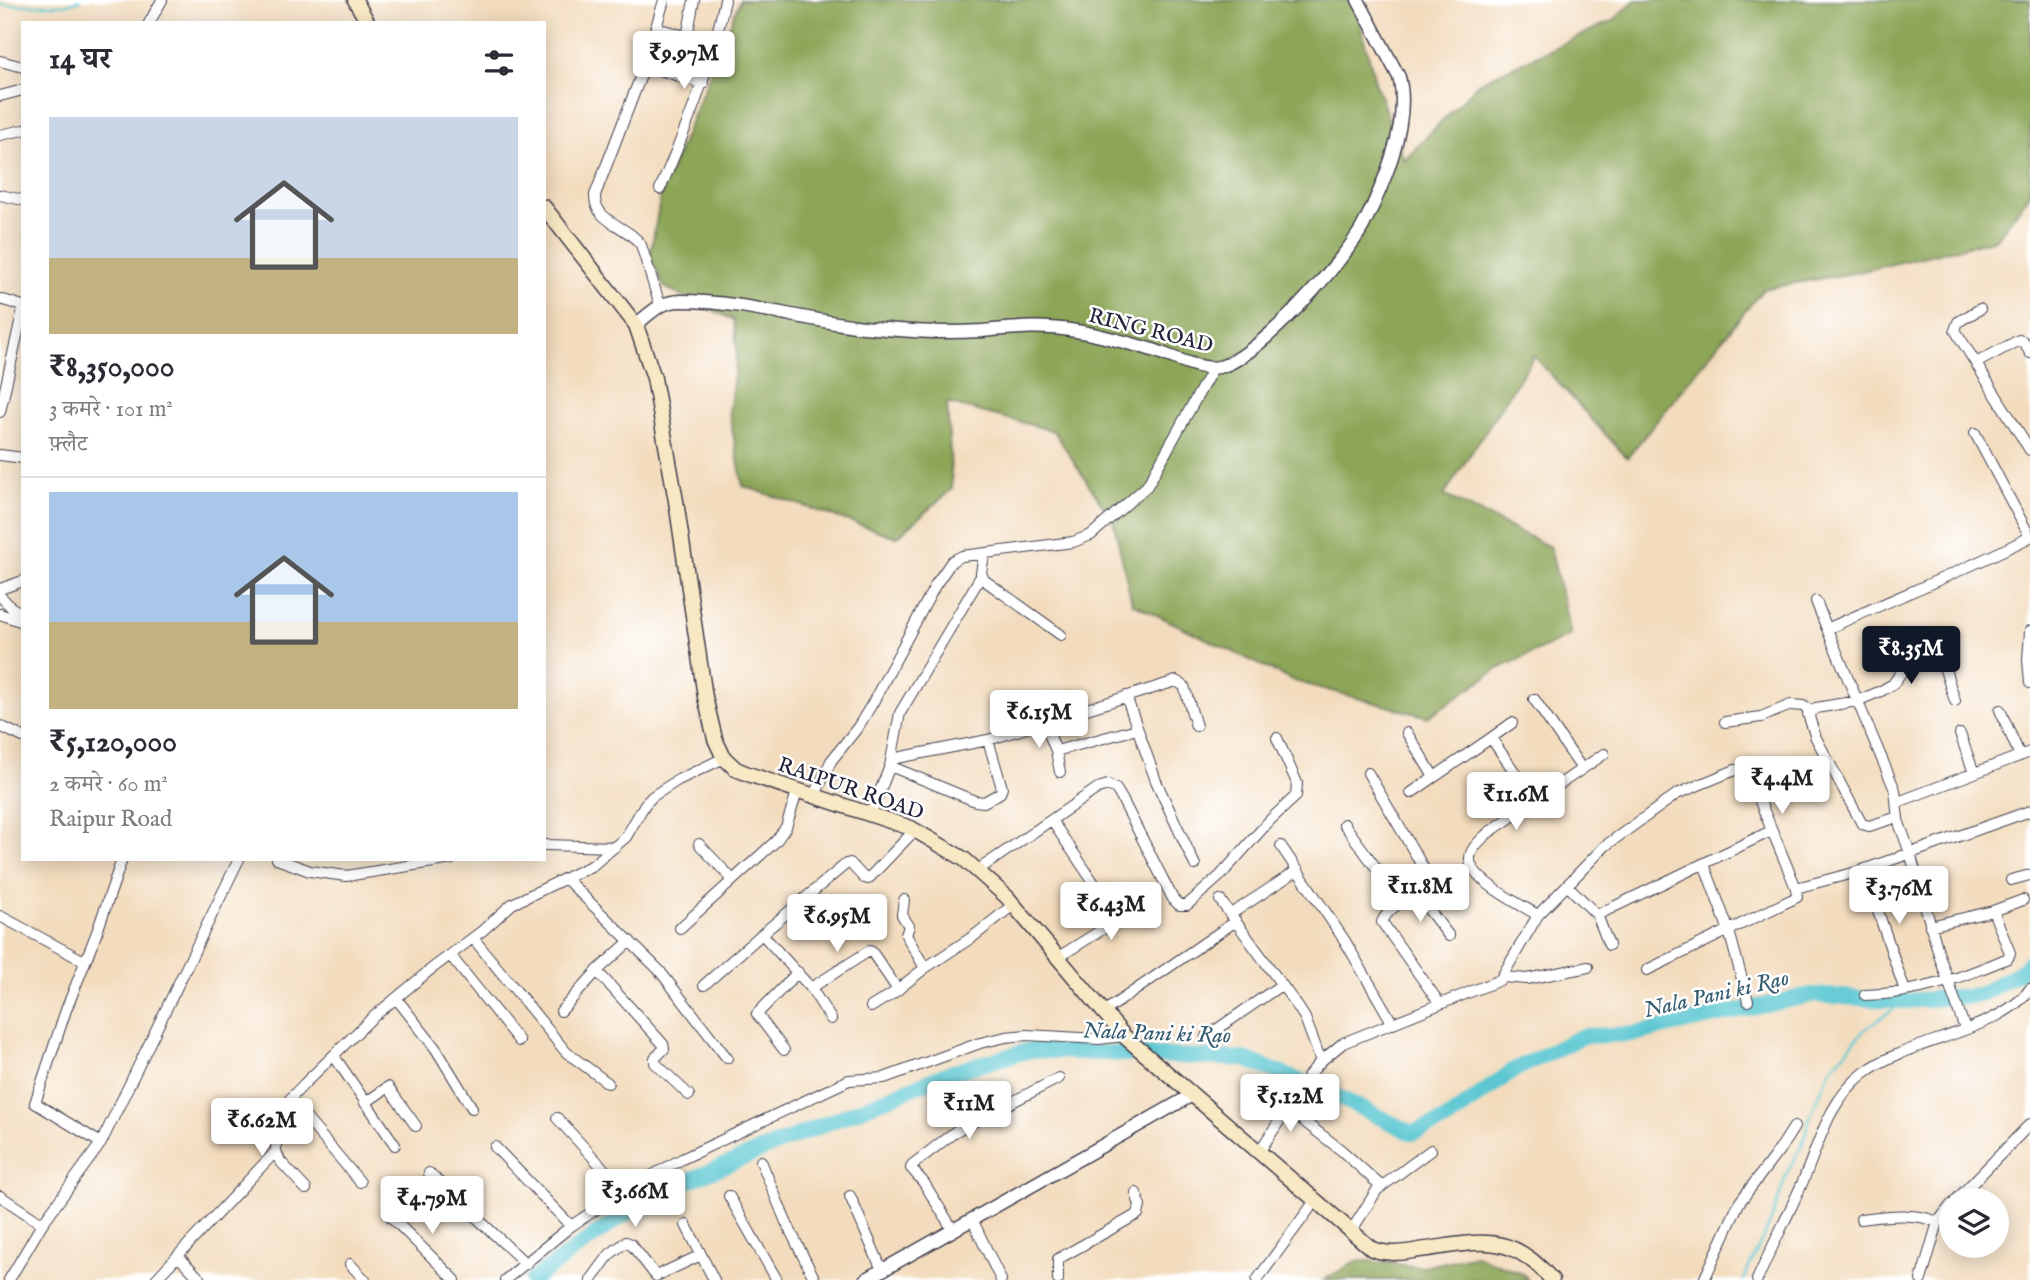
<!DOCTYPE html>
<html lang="hi">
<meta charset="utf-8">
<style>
body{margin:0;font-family:"IM FELL English","Noto Serif Devanagari",serif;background:#f2f2f3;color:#2b2b33;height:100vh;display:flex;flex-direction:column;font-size:26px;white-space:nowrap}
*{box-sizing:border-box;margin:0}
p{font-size:23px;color:#7c7c81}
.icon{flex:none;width:38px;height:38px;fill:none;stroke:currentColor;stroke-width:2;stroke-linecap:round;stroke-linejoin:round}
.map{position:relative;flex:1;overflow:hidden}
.side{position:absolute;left:21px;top:21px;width:525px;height:840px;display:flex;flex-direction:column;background:#fff;border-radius:0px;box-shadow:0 4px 18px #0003}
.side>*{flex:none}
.buttons{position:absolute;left:1939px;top:1188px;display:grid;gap:14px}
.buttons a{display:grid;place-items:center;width:70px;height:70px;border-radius:50%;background:#fff;box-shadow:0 4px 18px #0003;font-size:35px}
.price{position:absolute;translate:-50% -60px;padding:0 16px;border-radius:7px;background:#fff;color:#222;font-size:23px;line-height:46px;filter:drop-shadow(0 2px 4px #0008)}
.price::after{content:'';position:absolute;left:50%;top:42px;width:21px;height:16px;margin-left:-10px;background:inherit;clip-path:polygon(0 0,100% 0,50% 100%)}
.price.on{background:#111827;color:#fff}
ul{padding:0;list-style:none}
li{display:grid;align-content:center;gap:14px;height:371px;padding:0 28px}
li+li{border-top:2px solid #e1e1e2}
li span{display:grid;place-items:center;height:217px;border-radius:0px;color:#555}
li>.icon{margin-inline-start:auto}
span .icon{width:126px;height:126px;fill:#fffc;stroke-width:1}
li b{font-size:30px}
h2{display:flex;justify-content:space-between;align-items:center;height:84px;padding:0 28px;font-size:30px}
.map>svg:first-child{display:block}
</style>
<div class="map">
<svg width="2030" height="1280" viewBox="0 0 2030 1280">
<rect width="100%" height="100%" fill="#fff"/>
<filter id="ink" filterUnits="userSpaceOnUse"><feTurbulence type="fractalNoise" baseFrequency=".0143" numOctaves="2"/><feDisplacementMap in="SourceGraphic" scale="14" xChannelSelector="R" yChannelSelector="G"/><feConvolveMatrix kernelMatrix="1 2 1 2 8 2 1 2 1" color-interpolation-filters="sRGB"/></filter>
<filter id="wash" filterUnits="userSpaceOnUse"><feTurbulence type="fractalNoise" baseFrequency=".00686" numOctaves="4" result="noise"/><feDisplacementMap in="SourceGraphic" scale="28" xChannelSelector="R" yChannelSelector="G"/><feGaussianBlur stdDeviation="1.57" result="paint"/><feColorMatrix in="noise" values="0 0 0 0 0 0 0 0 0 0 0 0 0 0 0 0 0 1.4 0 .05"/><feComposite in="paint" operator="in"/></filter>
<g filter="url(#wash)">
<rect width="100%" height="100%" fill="#f3dcbd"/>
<path fill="#8ca557" stroke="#576449" stroke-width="2" d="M740,0H1354L1376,85L1404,160L1480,82L1614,20L1635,0H2030V194L1996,239L1863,271L1763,289L1627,458L1534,356L1444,495L1550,547L1571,635L1496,670L1428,717L1294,681L1132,603L1114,523L1054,431L947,403L952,489L897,537L743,486L729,413L737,353L734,320L664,287L650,256L661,194Z
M1475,1255L1523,1274L1528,1280H1324L1359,1260L1423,1267Z"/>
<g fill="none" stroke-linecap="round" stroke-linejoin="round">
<path stroke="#5bc7d2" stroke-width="2.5" d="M0,5H65L80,0
M1743,1280L1772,1219L1787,1173L1802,1145L1810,1117L1830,1070L1865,1029L1905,1001"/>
<path stroke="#5bc7d2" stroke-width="16" d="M532,1280L651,1196L946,1074L1030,1050L1245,1059L1332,1094L1412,1133L1446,1120L1514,1070L1583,1036L1634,1034L1811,995L1905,1001L1979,995L2023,970L2030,961"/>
</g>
</g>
<g filter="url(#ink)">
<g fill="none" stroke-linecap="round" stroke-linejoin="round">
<defs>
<path id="minor" d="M149,23L162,0
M657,28L715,45
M687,37L694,0
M0,61L23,67
M645,65L703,84
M0,96L23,90
M0,135L23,130
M660,189C687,127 711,66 725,0
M0,195L23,200
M0,299L23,306
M660,305L641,245C628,225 594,223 595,195L645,65L664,0
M1980,309L1958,322L1955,330L2030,450
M1976,363L2019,340L2023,341L2030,353
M0,412L23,309
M1975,433L2030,537
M0,455L23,458
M984,554L981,573L984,580L1061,635
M0,589L23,581
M0,596L12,608L23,614
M1816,601L1827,629
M0,614L23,622
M2030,631L2028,660L2030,683
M1126,696L1156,781L1195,865
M1534,699L1582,769
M2000,710L2020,756
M1044,721L1056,751L1060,772
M1725,722L1761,717L1791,705L1803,706L1810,710
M0,726L23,737
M1407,733L1434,777
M1960,734L1974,773
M1491,738L1512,723
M1056,751L1137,729
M892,759L988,740
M890,766L975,801L984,802L1000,793L1002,788L988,740L1176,681L1184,686L1196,726
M1368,773L1430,879L1429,884C1414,895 1389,905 1382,922L1440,1004
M1411,793L1491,738L1534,800
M814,797L831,761L858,727L872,704L936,584L952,561L962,556L1073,542L1091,535L1147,486L1213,368
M1898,802L2030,752
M871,813L890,766L900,713L981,576
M1898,817L1869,826L1862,824L1816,738L1808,714L1816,708L1857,701L1881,691L1893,684L1903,670L1934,655L1939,656L1942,660L1955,701
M1052,821L1098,889
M1344,824L1401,902
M699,844L732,879
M544,845L615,847
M1281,846L1345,941L1393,1024
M277,859L310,871L346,876L452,859
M1704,864L1729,931L1748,1001
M978,870L1098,788L1108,785L1116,789L1122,799L1173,899L1179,905H1187L1220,876L1270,820L1296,796L1297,783L1277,738
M1864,870L1905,991
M566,879L659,970L727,1058
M2011,880L2030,875
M1568,886L1597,915L1609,945
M1796,888L1857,872L2030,811
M1416,893L1449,936
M904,900L902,915L909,926L906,935L925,968L974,936L1013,905
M1220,900L1298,1007L1305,1018L1321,1061
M1231,914L1298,870
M1538,915C1522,906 1471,880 1470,860C1469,849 1481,840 1488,833L1604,754
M1597,915L1771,831
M0,916L84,961
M1930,926L1993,911
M680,928L776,841L786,827L797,792
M473,938L566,1052L608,1083
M450,955L519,1041
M1057,958L1149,900
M597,971L663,1044L664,1049L655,1058V1063L689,1095
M1503,977L1527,979L1588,967
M704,985L762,934
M811,988L762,934L846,864L850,863L864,878L868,879L915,830
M1865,995C1917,994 1961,978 2008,958L2010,953L1993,911L2023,900
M396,998L436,1049L472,1108
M871,1007L892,994L925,968
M561,1011L597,971L630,941
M1102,1013L1236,921
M831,1019L811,988L869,951L872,952L898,990
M1965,1029L1940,958L1910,853L1898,820L1895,790L1827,629C1895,598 1964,571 2030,537
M1206,1037L1281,985
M784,1050L757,1014L798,972
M334,1056L395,1145
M290,1099L360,1182
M365,1103L388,1087L416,1126
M1288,1109L1341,1150L1381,1186
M557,1118L624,1191
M101,1143L35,1103L66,1010L97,932L122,859
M495,1147L571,1226
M1259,1152L1310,1074L1321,1061L1343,1043L1500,980L1538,915L1605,846L1677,794L1735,770H1745L1749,775L1796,888L1797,897L1647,970
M761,1161L786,1222L815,1280
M429,1173L526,1264
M306,1189L280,1161L276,1151V1139L283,1111L290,1099L304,1084L372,1018L430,970L482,931L512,904L593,865L626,837L645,804L653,796L678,780L724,758
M0,1196L42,1224
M729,1196L777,1280
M850,1196L882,1270
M1956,1200L2030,1124
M388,1214L455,1280
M972,1219L1001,1280
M1861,1219C1886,1216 1913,1212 1938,1222
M686,1225L714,1280
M953,1230L924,1183L911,1168L912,1165L956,1131L1059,1078
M1350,1233L1377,1190L1431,1150
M178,1256L201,1280
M350,1264L365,1280
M9,1280L42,1224L101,1143L239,859
M155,1280L276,1151
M505,1280L571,1226L624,1191L682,1159L849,1080L884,1078L980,1043L1006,1037L1027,1035L1099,1039L1124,1036
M591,1280L610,1254L626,1242L631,1244L656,1276L701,1255
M1058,1280V1259L1138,1214L1140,1206L1136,1193
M1257,1280L1315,1201
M1704,1280L1739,1203L1780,1149L1794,1127
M1757,1280C1771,1249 1786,1219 1800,1188C1819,1146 1826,1103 1864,1073C1906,1040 2000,1032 2030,989
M1921,1280L1938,1222L1951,1205"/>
<path id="tertiary" d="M636,325C650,313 661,301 681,301C750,301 817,325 886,329C917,332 949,333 981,331C1014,328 1043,325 1076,331C1102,335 1128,343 1153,350C1172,356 1199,371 1219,367C1256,360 1347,258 1364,224C1384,184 1411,121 1399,77L1358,0
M865,1280L1192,1095"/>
<path id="secondary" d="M355,0L368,23
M544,207L636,325L654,378L676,501L705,697L715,739L724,758L736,769L748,774L911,828L964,859L1007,897L1124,1036L1372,1249C1388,1255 1403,1253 1419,1250C1478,1243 1509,1229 1552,1280"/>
</defs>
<use href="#minor" stroke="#413e4e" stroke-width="12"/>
<use href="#tertiary" stroke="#413e4e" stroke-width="15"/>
<use href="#secondary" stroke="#413e4e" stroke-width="17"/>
<use href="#minor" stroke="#fff" stroke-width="10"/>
<use href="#tertiary" stroke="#fff" stroke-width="12"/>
<use href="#secondary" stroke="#f8e8c3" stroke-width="14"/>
</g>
</g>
<g text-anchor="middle" stroke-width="5" stroke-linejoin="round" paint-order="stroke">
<g font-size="21" fill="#22223b" stroke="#fff">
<text transform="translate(1151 330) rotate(14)" y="7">RING ROAD</text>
<text transform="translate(851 788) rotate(19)" y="7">RAIPUR ROAD</text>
</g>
<g font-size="23" font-style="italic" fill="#365c70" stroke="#fff">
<text transform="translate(1716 993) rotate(-13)" y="8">Nala Pani ki Rao</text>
<text transform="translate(1157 1032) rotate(2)" y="8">Nala Pani ki Rao</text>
</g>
</g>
</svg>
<div class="buttons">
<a><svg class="icon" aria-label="layers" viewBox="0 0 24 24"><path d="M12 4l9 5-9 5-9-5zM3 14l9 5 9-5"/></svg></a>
</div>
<b class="price" style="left:684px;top:91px">₹9.97M</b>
<b class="price on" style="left:1911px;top:686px">₹8.35M</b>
<b class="price" style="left:1039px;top:750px">₹6.15M</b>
<b class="price" style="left:1782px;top:816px">₹4.4M</b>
<b class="price" style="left:1516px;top:832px">₹11.6M</b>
<b class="price" style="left:1420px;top:924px">₹11.8M</b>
<b class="price" style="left:1899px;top:926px">₹3.76M</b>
<b class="price" style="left:1111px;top:942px">₹6.43M</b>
<b class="price" style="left:837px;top:954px">₹6.95M</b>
<b class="price" style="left:1290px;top:1134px">₹5.12M</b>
<b class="price" style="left:969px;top:1141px">₹11M</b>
<b class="price" style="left:262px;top:1158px">₹6.62M</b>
<b class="price" style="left:635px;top:1229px">₹3.66M</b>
<b class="price" style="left:432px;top:1236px">₹4.79M</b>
<section class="side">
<h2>14 घर<svg class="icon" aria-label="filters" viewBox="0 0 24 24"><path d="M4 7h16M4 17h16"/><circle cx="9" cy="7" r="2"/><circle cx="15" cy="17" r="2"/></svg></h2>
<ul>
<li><span style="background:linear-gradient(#c9d6e8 65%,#c2b280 0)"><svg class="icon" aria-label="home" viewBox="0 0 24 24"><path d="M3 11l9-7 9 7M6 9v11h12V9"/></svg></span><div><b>₹8,350,000</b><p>3 कमरे · 101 m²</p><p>फ़्लैट</p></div></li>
<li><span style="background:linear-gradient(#a9c7e8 60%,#c2b280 0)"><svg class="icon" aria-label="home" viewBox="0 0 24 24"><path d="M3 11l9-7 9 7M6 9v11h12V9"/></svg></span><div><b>₹5,120,000</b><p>2 कमरे · 60 m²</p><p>Raipur Road</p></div></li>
</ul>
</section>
</div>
